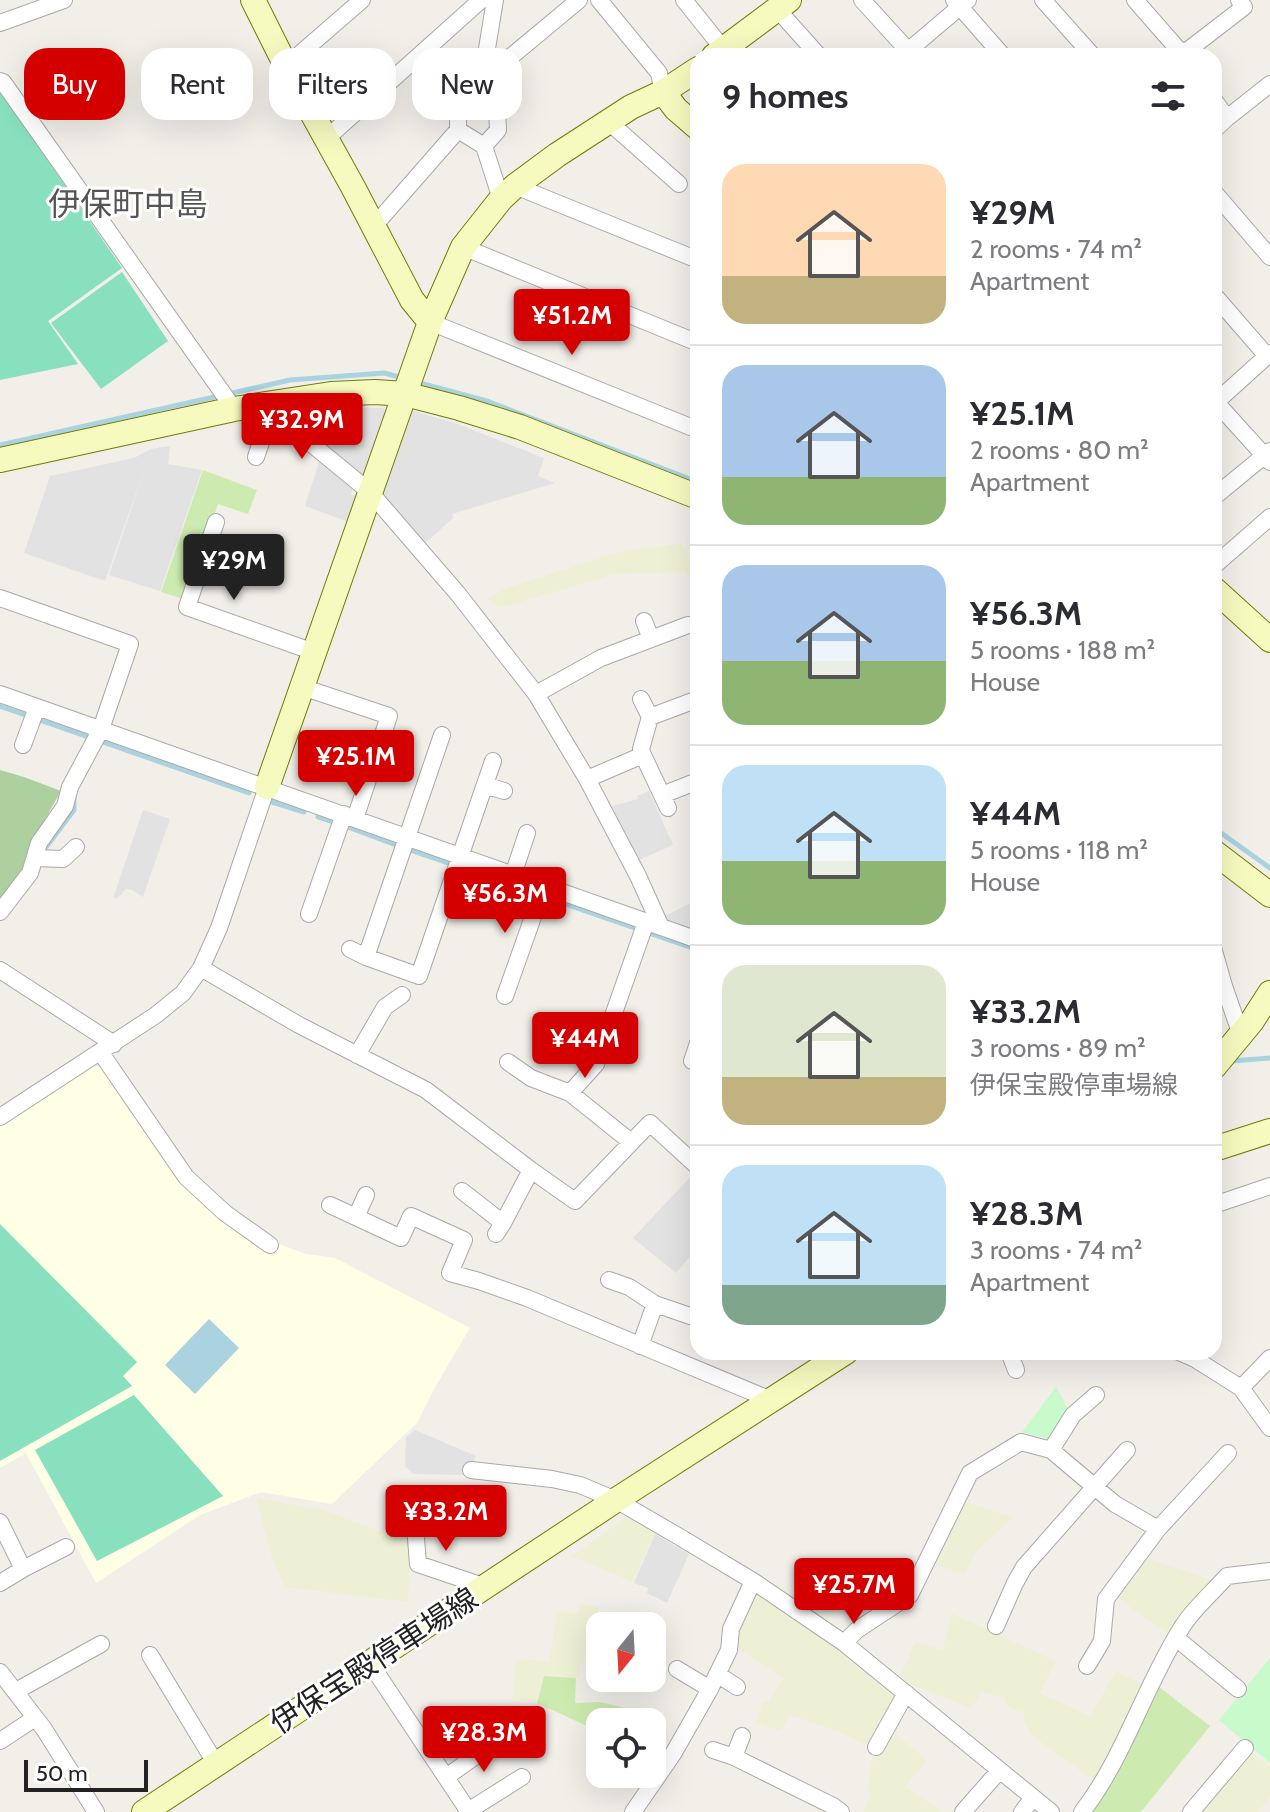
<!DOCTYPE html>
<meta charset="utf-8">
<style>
body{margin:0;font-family:Cabin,"Noto Sans JP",sans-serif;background:#f7f7f7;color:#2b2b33;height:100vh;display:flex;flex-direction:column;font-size:30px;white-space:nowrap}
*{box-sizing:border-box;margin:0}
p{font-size:26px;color:#7c7c81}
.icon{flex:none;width:44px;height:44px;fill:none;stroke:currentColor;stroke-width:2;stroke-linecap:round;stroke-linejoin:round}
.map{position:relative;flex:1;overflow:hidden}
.details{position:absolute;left:690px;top:48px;width:532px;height:1312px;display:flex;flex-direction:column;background:#fff;border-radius:24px;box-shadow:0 8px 32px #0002}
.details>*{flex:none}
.hud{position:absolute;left:24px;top:48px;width:546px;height:72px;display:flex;gap:16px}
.needle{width:52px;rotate:198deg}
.fabs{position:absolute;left:586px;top:1612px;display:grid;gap:16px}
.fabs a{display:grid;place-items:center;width:80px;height:80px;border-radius:16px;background:#fff;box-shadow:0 8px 32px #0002;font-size:40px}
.scale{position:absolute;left:24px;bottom:20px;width:124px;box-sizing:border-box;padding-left:8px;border:4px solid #222;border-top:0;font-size:22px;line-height:28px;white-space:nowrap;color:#222;-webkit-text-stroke:6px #fff;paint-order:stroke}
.price{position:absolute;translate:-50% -68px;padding:0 18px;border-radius:8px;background:#d40000;color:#fff;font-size:26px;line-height:52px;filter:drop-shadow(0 2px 4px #0008)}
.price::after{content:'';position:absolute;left:50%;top:48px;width:24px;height:18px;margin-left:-12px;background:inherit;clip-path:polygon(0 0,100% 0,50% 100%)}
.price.current{background:#222;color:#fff}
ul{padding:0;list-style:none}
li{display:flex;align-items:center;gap:24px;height:200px;padding:0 32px}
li+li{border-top:2px solid #e1e1e2}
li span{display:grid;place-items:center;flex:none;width:224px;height:160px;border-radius:24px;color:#555}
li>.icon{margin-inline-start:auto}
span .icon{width:96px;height:96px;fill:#fffc;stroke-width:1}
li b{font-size:34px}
h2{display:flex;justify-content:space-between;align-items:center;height:96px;padding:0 32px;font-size:34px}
.chip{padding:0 28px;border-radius:24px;background:#fff;box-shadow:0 8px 32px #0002;font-size:28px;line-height:72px}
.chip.current{background:#d40000;color:#fff}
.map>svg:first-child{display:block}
</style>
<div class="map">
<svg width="1270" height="1812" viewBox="0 0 1270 1812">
<rect width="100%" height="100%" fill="#f2efe9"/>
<path fill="#ffffe5" d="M93,1066L103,1068L187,1183L270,1254L279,1244L306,1254L335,1258L470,1328L434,1389L417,1423L332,1504L261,1492L200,1515L96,1583L26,1453L0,1468V1126Z"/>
<path fill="#eef0d5" d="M681,543L697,572L616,574L500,608L488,599L502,590L615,553Z
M256,1498L323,1510L411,1543L408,1602L284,1587L271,1555Z
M966,1502L1013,1517L976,1552L965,1574L935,1565Z
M627,1517L653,1528L654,1534L633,1582L571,1556Z
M1146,1558L1215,1581L1169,1635L1116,1597Z
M752,1591L827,1641L897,1699L870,1747L840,1732L790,1715L780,1731L756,1722L763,1701L769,1702L783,1678L735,1647L739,1617Z
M580,1604L599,1608L593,1648L600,1649V1660H583L580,1666V1678L543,1676L537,1703L512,1698L516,1663L523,1659L549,1662L557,1610L578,1614Z
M951,1613L1056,1661L1040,1693L1090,1716L1116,1671L1144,1685L1097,1783L1030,1734L1024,1721V1713L1010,1708L1005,1702V1698L981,1692L977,1701L969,1707L906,1683L900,1675L916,1642L943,1650Z
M892,1731L927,1760L905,1787L943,1812H863L871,1794L867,1790L871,1764Z
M1252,1752L1270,1767V1797L1258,1812H1203Z"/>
<path fill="#cdebb0" d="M203,470L257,490L248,514L218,504L199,561L183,599L161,592Z
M544,1676L576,1678L575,1703L600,1702L634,1710L632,1717L623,1716L619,1722H600V1732L537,1703Z
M1155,1684L1210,1726L1141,1812H1090Z"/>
<path fill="#add19e" d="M0,770L24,777L61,791L32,842L22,873L0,902Z"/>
<path fill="#c8facc" d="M1056,1387L1069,1411L1049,1439L1022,1432Z
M1270,1658V1763L1219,1720Z"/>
<path fill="#88e0be" d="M0,91L122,268L48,321L78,364L0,380Z
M122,272L168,341L101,389L51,323Z
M0,1224L137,1362L123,1376L132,1386L0,1461Z
M134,1395L223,1496L97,1561L35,1450Z"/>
<path fill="#e2e2e2" d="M342,407L384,408L386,414L365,473L360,475L294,422V415L300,413Z
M405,411H413L455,423L544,458L538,476L555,483L452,514L453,518L424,544L377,492Z
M170,446L168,464L202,470L160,591L109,575L147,462L105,581L24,553L50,476L134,458L151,449Z
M319,462L352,489L351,494L358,497L349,522L305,506Z
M649,791L673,845L639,860L612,806L638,799L637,796Z
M143,810L170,819L143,897L132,890L126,889L117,899L113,898Z
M698,899V933L670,924L665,916Z
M694,1173L698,1177V1247L676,1273L633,1238Z
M415,1430L476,1456L469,1475L413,1474L405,1466L406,1437Z
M655,1534L689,1554L667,1603L647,1593L648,1588L634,1583Z"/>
<path fill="#aad3df" d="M209,1319L239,1348L195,1394L165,1365Z"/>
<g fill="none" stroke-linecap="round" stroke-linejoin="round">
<path stroke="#aad3df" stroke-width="5" d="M416,382L487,401L698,482
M0,445L290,380L384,373L403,378
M0,706L249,793
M272,802L304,812
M318,817L336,823
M345,826L396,845
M1214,828L1270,868
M44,850L74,810V798
M410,850L448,863
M464,868L473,871
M503,882L533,892
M545,897L698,950
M1231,1061L1270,1058"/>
<defs>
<path id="street" d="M495,0L480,91L497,109L498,130L484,146L501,199
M599,0L659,73L663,92
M684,0L728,55
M862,0L913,56
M954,0L1003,56
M1043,0L1093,56
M1135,0L1184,56
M777,9L819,56
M0,23L64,0
M1183,54L1244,7L1239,0
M902,56L968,0
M286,66L362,0
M484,79L579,0
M0,81L3,82L234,409
M480,91L458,110V130L484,146
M1214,100L1227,118L1214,130
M1227,118L1270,84
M609,122L679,184
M327,138L481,0
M515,186L698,260
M1214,192L1270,257
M374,226L458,130
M463,247L698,343
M1214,295L1267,356L1270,353
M430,322L698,430
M1214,400L1270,462
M1216,402L1267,356
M284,403L286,423L370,492L458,594L536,694L587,779L638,876L661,927
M256,457L274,404
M1214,497L1270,451
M216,522L187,607L314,652
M1214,566L1270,517
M0,598L130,644L101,729L70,787L65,806L39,843L30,873L0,912
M644,621L651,639
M302,687L389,716L355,819
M0,694L698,940
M536,694L601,658L688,625
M641,699L650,717
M23,745L37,707
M643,755L668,808
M587,779L643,755L641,749L650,717L698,699
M485,785L504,791
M662,795L698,781
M35,858L63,859L76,847
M513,875L527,833
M309,914L344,814
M350,949L366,957L419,976L493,761
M1214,951L1224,986L1241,1035
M366,957L442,735
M201,968L299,1025L426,1090L531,1170L575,1201L650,1123L698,1167
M0,970L114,1044
M505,996L544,886
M698,1043L692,1061L698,1063
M101,1053L186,1177L225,1213L270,1245
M357,1055L385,1007L402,995
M508,1062L531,1078L570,1093L631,1142
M570,1093L596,1064L646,922
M0,1117L156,1015L183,993L201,968L219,928L267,787
M462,1191L503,1223
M330,1205L401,1238L411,1216L464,1240L450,1273L479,1281L527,1298L771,1400
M1214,1205L1270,1186
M356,1217L366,1195
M496,1234L503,1223L531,1170
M609,1280L629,1287L655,1304L693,1317
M640,1346L655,1304
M1009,1352L1016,1370
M1179,1352L1195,1359L1241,1388L1270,1428
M1241,1388L1270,1358
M1051,1450L1073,1415L1096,1395
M471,1470L552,1479L580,1485L616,1500L678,1536L753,1581L844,1643L1051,1812
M414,1513L418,1564L486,1587
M0,1522L23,1569L0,1583
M23,1569L66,1547
M996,1626L1015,1583L1024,1567L1127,1450
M1176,1638L1238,1689
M844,1643L857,1630L910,1595L970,1473L1021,1442L1051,1450L1115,1504L1158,1529
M150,1655L216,1764
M370,1663L469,1812
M1087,1666L1102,1641L1106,1599L1158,1529L1228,1453
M677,1669L710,1689
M0,1672L44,1729L96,1812
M717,1674L737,1687
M16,1691L101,1644
M0,1741L35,1718
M876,1747L906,1693
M713,1750L734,1757L833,1806L841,1812
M734,1757L742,1736
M446,1777L497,1741L520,1749
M468,1811L522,1777
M633,1812L673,1754L710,1689L729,1650L731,1629L753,1581
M963,1812L999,1771
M1022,1812L1033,1798
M1082,1812C1124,1758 1145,1685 1182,1627C1194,1608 1213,1592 1227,1576L1270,1571
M1191,1812L1245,1748"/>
<path id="secondary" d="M253,0L286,66L353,187L412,300L430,322
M714,56L789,0
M663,92L676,109L698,128
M0,460L234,409L331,394L375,392L405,394L459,408L520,427L698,497
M1214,589L1270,640
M267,787L430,322L463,247L501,199L515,186L557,155L631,107L663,92L698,69
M1214,852L1270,895
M1214,1067L1252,1021L1270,993
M1214,1149L1270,1131
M144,1812L616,1500L846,1352"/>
</defs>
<use href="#street" stroke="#a9a9a9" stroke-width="18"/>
<use href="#secondary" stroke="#707d05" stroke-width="26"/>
<use href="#street" stroke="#fff" stroke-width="16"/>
<use href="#secondary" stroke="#f7fabf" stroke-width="24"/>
</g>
<g text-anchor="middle" stroke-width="6" stroke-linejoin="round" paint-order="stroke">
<g font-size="30" fill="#222" stroke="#fff">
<text transform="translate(374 1661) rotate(-33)" y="10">伊保宝殿停車場線</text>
</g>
<g font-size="32" fill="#555" stroke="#fff">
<text x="128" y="215">伊保町中島</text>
</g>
</g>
</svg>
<div class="fabs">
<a><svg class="needle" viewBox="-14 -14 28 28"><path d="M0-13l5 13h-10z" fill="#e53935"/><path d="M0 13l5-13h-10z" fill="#7c7c81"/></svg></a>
<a><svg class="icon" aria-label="locate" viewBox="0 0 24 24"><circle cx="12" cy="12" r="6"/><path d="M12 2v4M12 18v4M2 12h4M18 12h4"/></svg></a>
</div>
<div class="scale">50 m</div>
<b class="price" style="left:572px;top:357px">¥51.2M</b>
<b class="price" style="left:302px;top:461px">¥32.9M</b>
<b class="price current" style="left:234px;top:602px">¥29M</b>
<b class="price" style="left:356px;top:798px">¥25.1M</b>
<b class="price" style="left:505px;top:935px">¥56.3M</b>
<b class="price" style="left:585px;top:1080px">¥44M</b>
<b class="price" style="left:446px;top:1553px">¥33.2M</b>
<b class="price" style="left:854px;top:1626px">¥25.7M</b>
<b class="price" style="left:484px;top:1774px">¥28.3M</b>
<div class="hud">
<a class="chip current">Buy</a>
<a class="chip">Rent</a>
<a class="chip">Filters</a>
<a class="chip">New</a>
</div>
<section class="details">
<h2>9 homes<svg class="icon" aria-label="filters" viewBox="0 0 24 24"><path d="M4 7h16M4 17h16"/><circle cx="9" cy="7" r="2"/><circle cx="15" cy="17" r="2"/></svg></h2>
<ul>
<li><span style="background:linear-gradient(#ffd9b3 70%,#c2b280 0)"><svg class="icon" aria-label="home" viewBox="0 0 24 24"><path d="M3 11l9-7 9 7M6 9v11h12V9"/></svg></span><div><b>¥29M</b><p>2 rooms · 74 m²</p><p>Apartment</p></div></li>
<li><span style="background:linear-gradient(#a9c7e8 70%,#8fb573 0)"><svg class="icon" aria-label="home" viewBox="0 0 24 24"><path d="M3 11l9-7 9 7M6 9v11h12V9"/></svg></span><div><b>¥25.1M</b><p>2 rooms · 80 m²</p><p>Apartment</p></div></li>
<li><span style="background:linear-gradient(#a9c7e8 60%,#8fb573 0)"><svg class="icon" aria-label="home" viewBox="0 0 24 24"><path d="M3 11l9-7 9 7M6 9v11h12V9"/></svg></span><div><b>¥56.3M</b><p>5 rooms · 188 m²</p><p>House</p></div></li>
<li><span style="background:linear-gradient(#bfe0f5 60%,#8fb573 0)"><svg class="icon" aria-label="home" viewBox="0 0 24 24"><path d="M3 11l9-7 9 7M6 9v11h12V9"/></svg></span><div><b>¥44M</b><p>5 rooms · 118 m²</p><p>House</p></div></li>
<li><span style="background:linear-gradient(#dfe7d0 70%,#c2b280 0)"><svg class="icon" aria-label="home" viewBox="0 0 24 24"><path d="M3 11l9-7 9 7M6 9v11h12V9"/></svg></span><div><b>¥33.2M</b><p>3 rooms · 89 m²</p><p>伊保宝殿停車場線</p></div></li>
<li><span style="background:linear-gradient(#bfe0f5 75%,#7fa58c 0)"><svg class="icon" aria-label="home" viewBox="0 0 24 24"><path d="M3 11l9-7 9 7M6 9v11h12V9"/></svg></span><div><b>¥28.3M</b><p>3 rooms · 74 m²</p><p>Apartment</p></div></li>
</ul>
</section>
</div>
